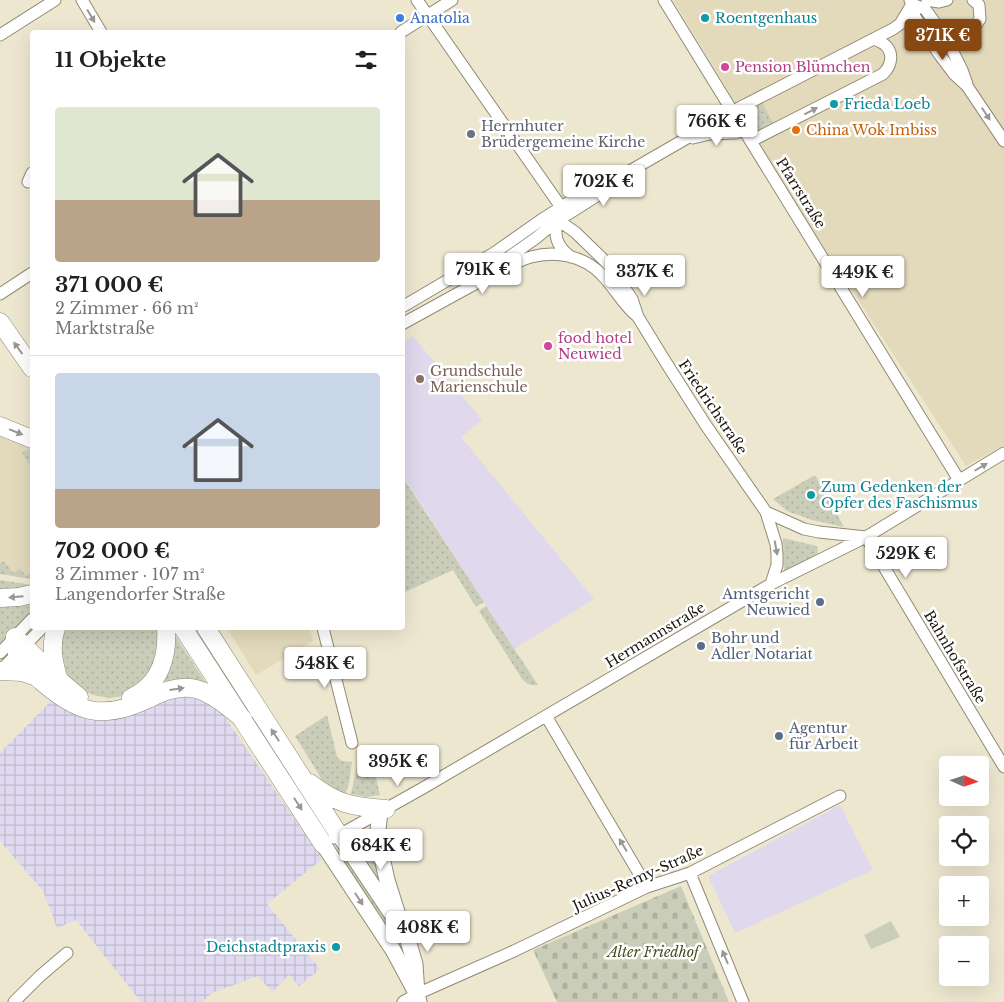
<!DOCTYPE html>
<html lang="de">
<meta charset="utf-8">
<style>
body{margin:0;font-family:"Libre Baskerville",serif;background:#f6f6f6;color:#202124;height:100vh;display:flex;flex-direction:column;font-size:19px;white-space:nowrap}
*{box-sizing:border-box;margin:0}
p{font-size:16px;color:#757577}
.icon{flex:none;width:28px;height:28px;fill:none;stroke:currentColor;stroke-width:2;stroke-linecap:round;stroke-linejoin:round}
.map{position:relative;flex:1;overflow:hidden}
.side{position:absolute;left:30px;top:30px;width:375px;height:600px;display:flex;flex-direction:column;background:#fff;border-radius:5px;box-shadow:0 5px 20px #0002}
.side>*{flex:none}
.needle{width:32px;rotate:93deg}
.controls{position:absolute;left:939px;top:756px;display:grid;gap:10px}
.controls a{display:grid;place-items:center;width:50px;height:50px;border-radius:5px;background:#fff;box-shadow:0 5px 20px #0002;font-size:25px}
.price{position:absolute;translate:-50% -42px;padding:0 11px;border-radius:5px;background:#fff;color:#222;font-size:16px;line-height:32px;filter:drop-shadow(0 1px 2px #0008)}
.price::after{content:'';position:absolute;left:50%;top:30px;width:15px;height:11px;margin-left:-8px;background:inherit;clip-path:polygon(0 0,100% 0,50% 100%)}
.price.selected{background:#884811;color:#fff}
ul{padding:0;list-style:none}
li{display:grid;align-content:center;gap:10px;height:265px;padding:0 25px}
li+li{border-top:1px solid #e0e0e0}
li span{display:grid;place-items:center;height:155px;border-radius:5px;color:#555}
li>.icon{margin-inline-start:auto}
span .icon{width:90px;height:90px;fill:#fffc;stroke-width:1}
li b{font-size:21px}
h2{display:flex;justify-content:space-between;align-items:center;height:60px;padding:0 25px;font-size:21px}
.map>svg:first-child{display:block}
</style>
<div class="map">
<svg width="1004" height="1002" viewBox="0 0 1004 1002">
<defs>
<pattern id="industrial-grid" width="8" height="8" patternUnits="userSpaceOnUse" patternTransform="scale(1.25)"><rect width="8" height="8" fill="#dfdaef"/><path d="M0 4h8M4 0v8" fill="none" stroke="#bfbacc"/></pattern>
<pattern id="grass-dots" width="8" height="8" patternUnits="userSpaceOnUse" patternTransform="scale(1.25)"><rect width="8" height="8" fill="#caceb9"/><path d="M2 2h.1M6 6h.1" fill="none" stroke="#adb09e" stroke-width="1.8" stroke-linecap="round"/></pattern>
<pattern id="cemetery-stones" width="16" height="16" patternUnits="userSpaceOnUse" patternTransform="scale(1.25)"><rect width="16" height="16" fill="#caceb9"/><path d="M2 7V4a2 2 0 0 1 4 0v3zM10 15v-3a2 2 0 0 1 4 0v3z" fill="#adb09e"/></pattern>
</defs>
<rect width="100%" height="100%" fill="#eee7d0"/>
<path fill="#e3dabc" d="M673,0H1004V445L966,466L817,237Z
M0,435L10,438L32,449V579L0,574Z
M227,628H310L313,641L256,675Z"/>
<path fill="url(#industrial-grid)" d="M194,695L220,710L322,859L267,904L320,969L299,986L289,975L272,992L258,976L212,993L202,1002H141L76,920L57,928L43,891L0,841V753L53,699L67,709L168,697Z"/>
<path fill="#e0d9ee" d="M413,336L482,420L461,437L594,599L514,649L403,476V342Z
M840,805L873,870L735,933L708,876Z"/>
<path fill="url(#grass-dots)" d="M761,100L774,125C770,126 766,129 762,130C751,132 744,121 744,111Z
M30,448L32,449V469L22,453Z
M815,475L844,527L812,520L787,511L773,499Z
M402,476L484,602L476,607L453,570L403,593Z
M783,538L817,546L818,553L784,573Z
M4,561L13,573L20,569L26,576L32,571V579L0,574V564Z
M0,580L32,585V587L21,589H0Z
M32,600V612L0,648V604Z
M486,606L538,685C530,686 527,684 522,679L479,611Z
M62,628H157L160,637L159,653L146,682L123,696L110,698L97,696L83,691L62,671L58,641Z
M170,628L210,689H158Z
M327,715L337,757L342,761L352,762L349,783L344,799L320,780L321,778L295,736Z
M264,729L324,820L319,823L260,732Z
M368,753L372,760L380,795L366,797L351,794L358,761L357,754Z
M356,838C362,848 364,852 376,850L386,896L352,841Z
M343,850L396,927L410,958L403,961L335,856Z"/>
<path fill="url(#cemetery-stones)" d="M681,886L729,1002H557L533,950Z"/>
<path fill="#caceb9" d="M891,921L900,937L871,949L864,935Z"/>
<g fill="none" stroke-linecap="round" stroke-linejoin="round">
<defs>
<path id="minor" d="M82,0L101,32
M417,0L561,207
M664,0L959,480
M910,0L912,4L915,17L939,54L954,74L967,86L1004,141
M927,0L939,2L947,0
M912,4L925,9L938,27L951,48L962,70L967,84
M401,32L452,0
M0,35L55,0
M951,41L973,29L980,19L979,5L973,0
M693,138L710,134L736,133L744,129
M751,141L883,74C891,66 895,53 884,44C881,42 877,40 873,39
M28,182L32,173
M557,219C554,236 556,246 571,257
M541,220H552L562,223L575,232L607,263L632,299L638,317L665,361L705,424L766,512L776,544L777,554V565L771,584
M499,271C509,266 520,260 531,257C556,250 584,256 602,275C615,288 623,305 637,316
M0,294L32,273
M402,307L494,253L541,220L571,201L600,184L616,179L739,108L893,29L900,24L912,4
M402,324L491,275L509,257L536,238L557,221L606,190L616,179
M766,512L804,529L819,532L866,537
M866,537L1004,767
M323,628L352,743
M0,653L32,619
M0,671L42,628
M546,716L647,887
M334,838L423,788L771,584L866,537L1004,453
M690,873L743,1002
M14,1002L40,976L67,953
M403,1002L417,994L514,951L647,887L690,873L840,796"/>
<path id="major" d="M380,812L378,830L381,853L387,880L398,915
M339,835L407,937L415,964L417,994L419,1002
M323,844L393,950L415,991"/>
<path id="highway" d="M0,322L32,368
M0,426L32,439
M0,598L19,597L32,594
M56,628C50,646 53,662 59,680
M183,628L323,844
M206,628L339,835
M15,637C14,659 25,668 41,681C78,713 102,721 148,699C161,692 176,686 191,688C211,691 228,707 243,719
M15,637L59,680L79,697
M0,671L22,672L34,676
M131,698C160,685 168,657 166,628
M310,783C337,804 352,807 386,809"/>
</defs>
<use href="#minor" stroke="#918a75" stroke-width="13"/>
<use href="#major" stroke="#918a75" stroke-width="17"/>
<use href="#highway" stroke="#918a75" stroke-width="19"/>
<use href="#minor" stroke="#fff" stroke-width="11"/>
<use href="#major" stroke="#fff" stroke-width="15"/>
<use href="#highway" stroke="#fff" stroke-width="18"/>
</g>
<defs><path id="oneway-solid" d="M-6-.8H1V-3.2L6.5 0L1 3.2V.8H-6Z" transform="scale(1.25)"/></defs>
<g fill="#989793">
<use href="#oneway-solid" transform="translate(91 16) rotate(59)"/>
<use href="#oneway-solid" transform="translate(811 111) rotate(-27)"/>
<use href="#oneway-solid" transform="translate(986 114) rotate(56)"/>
<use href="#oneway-solid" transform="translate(18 348) rotate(-126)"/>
<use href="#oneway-solid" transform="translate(16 432) rotate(22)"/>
<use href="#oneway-solid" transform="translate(981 467) rotate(-30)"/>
<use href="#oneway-solid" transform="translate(776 548) rotate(80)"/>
<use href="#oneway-solid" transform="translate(16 597) rotate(175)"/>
<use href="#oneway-solid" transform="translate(177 689) rotate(-8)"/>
<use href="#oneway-solid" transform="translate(275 735) rotate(-123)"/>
<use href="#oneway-solid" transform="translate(298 804) rotate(57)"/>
<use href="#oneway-solid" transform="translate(623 845) rotate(-121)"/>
<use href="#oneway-solid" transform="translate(359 899) rotate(57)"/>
<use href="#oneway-solid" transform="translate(725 957) rotate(-113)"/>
</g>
<circle fill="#3f7fe0" stroke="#fff" stroke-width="2" cx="400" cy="18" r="5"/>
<g fill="#0f9aa8" stroke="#fff" stroke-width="2">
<circle cx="705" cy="18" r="5"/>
<circle cx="834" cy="104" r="5"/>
<circle cx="811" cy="495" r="5"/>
<circle cx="336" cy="947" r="5"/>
</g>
<g fill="#d1479c" stroke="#fff" stroke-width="2">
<circle cx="725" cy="67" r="5"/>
<circle cx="548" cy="346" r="5"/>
</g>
<circle fill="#e8710a" stroke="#fff" stroke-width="2" cx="796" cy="130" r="5"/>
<circle fill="#6b7280" stroke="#fff" stroke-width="2" cx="471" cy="134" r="5"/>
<circle fill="#8d6e63" stroke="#fff" stroke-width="2" cx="420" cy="379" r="5"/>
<g fill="#5c6f8a" stroke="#fff" stroke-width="2">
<circle cx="820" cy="602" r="5"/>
<circle cx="701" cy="646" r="5"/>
<circle cx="779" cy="736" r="5"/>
</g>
<g text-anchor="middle" stroke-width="5" stroke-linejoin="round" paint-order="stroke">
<g font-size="14" fill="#366cbe" stroke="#fff" text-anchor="start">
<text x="410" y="23">Anatolia</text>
</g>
<g font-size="14" fill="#0d838f" stroke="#fff" text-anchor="start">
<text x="715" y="23">Roentgenhaus</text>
<text x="844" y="109">Frieda Loeb</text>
<text x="821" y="492">Zum Gedenken der<tspan x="821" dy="16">Opfer des Faschismus</tspan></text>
<text x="326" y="952" text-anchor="end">Deichstadtpraxis</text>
</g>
<g font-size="14" fill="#b23c85" stroke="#fff" text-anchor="start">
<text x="735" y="72">Pension Blümchen</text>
<text x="558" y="343">food hotel<tspan x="558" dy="16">Neuwied</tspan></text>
</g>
<g font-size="14" fill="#5b616d" stroke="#fff" text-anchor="start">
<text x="481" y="131">Herrnhuter<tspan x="481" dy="16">Brüdergemeine Kirche</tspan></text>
</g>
<g font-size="14" fill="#c56008" stroke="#fff" text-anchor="start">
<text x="806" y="135">China Wok Imbiss</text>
</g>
<g font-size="14" fill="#1a170f" stroke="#fff">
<text transform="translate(801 193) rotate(58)" y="5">Pfarrstraße</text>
<text transform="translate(713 407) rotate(56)" y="5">Friedrichstraße</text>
<text transform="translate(655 635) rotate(-31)" y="5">Hermannstraße</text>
<text transform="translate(955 657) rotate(59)" y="5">Bahnhofstraße</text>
<text transform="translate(638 878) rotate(-24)" y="5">Julius-Remy-Straße</text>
</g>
<g font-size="14" fill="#785e54" stroke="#fff" text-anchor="start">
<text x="430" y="376">Grundschule<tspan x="430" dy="16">Marienschule</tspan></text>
</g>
<g font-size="14" fill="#4e5e75" stroke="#fff" text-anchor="start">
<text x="810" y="599" text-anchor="end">Amtsgericht<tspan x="810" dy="16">Neuwied</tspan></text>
<text x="711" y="643">Bohr und<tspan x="711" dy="16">Adler Notariat</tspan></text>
<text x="789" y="733">Agentur<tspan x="789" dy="16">für Arbeit</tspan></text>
</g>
<g font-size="14" font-style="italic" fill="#464c1b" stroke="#fff">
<text x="653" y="957">Alter Friedhof</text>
</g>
</g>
</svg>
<div class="controls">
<a><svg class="needle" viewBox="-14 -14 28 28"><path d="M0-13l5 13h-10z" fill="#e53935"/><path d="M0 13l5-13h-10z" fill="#757577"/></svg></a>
<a><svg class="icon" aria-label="locate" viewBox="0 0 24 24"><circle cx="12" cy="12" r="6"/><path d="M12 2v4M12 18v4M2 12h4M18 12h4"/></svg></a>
<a>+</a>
<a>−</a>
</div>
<b class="price selected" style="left:943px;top:61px">371K €</b>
<b class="price" style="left:717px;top:147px">766K €</b>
<b class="price" style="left:604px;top:207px">702K €</b>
<b class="price" style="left:483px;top:295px">791K €</b>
<b class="price" style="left:645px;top:297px">337K €</b>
<b class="price" style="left:863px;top:298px">449K €</b>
<b class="price" style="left:906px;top:579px">529K €</b>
<b class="price" style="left:325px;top:689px">548K €</b>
<b class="price" style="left:398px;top:787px">395K €</b>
<b class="price" style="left:381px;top:871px">684K €</b>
<b class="price" style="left:428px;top:953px">408K €</b>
<section class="side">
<h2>11 Objekte<svg class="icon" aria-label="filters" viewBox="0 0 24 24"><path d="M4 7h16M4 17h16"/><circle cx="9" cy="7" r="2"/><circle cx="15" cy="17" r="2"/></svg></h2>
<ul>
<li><span style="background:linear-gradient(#dfe7d0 60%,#b9a48a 0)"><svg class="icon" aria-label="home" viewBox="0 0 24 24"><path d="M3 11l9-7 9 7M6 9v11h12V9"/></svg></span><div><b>371 000 €</b><p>2 Zimmer · 66 m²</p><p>Marktstraße</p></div></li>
<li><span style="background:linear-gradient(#c9d6e8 75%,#b9a48a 0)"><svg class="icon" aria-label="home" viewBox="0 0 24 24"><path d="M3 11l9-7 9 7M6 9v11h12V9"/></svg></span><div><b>702 000 €</b><p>3 Zimmer · 107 m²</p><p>Langendorfer Straße</p></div></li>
</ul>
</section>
</div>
